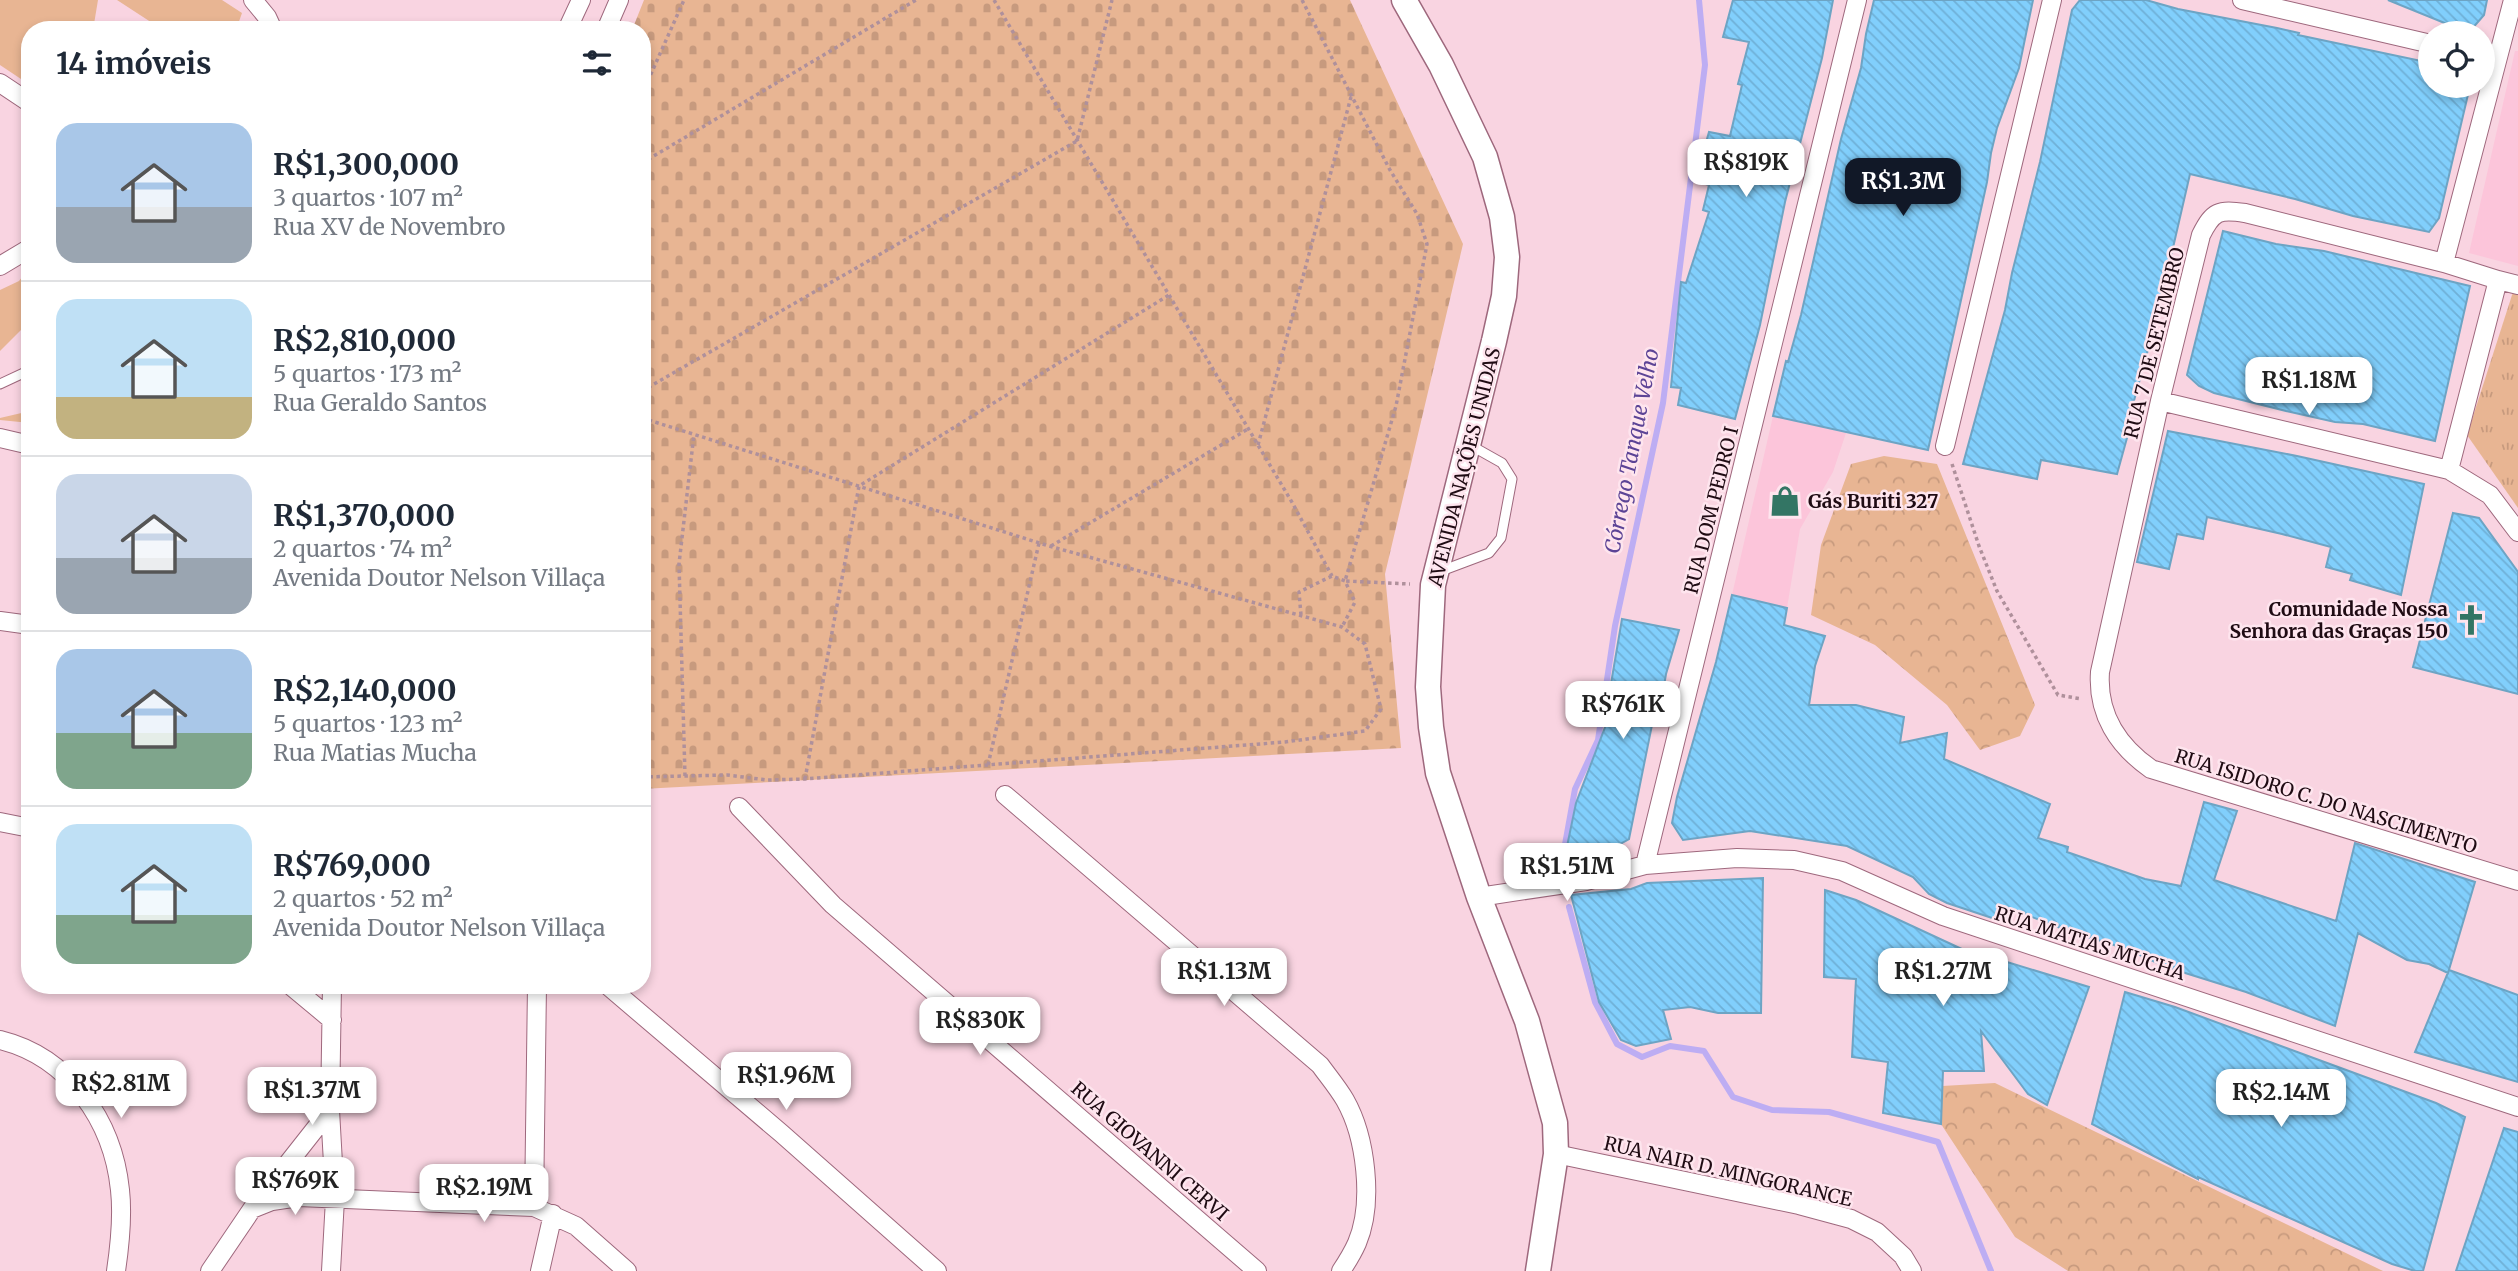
<!DOCTYPE html>
<html lang="pt">
<meta charset="utf-8">
<style>
body{margin:0;font-family:Merriweather,serif;background:#f2f2f3;color:#1f2937;height:100vh;display:flex;flex-direction:column;font-size:26px;white-space:nowrap}
*{box-sizing:border-box;margin:0}
p{font-size:23px;color:#747a83}
.icon{flex:none;width:38px;height:38px;fill:none;stroke:currentColor;stroke-width:2;stroke-linecap:round;stroke-linejoin:round}
.map{position:relative;flex:1;overflow:hidden}
.sheet{position:absolute;left:21px;top:21px;width:630px;height:973px;display:flex;flex-direction:column;background:#fff;border-radius:28px;box-shadow:0 4px 10px #0003}
.sheet>*{flex:none}
.controls{position:absolute;left:2418px;top:21px;display:grid;gap:14px}
.controls a{display:grid;place-items:center;width:77px;height:77px;border-radius:50%;background:#fff;box-shadow:0 4px 10px #0003;font-size:35px}
.price{position:absolute;translate:-50% -60px;padding:0 16px;border-radius:14px;background:#fff;color:#222;font-size:23px;line-height:46px;filter:drop-shadow(0 2px 4px #0008)}
.price::after{content:'';position:absolute;left:50%;top:42px;width:21px;height:16px;margin-left:-10px;background:inherit;clip-path:polygon(0 0,100% 0,50% 100%)}
.price.on{background:#111827;color:#fff}
ul{padding:0;list-style:none}
li{display:flex;align-items:center;gap:21px;height:175px;padding:0 35px}
li+li{border-top:2px solid #e0e1e3}
li span{display:grid;place-items:center;flex:none;width:196px;height:140px;border-radius:21px;color:#555}
li>.icon{margin-inline-start:auto}
span .icon{width:84px;height:84px;fill:#fffc;stroke-width:1}
li b{font-size:30px}
h2{display:flex;justify-content:space-between;align-items:center;height:84px;padding:0 35px;font-size:30px}
.map>svg:first-child{display:block}
</style>
<div class="map">
<svg width="2518" height="1271" viewBox="0 0 2518 1271">
<defs>
<pattern id="grass-tufts" width="24" height="20" patternUnits="userSpaceOnUse" patternTransform="scale(1.75)"><rect width="24" height="20" fill="#e8b593"/><path d="M3 7l-1-3M5 7V3M7 7l1-3M15 17l-1-3M17 17v-4M19 17l1-3" fill="none" stroke="#c79a7e"/></pattern>
<pattern id="forest-crowns" width="20" height="18" patternUnits="userSpaceOnUse" patternTransform="scale(1.75)"><rect width="20" height="18" fill="#e8b593"/><path d="M2 6a3 3 0 1 1 6 0M12 15a3 3 0 1 1 6 0" fill="none" stroke="#c79a7e"/></pattern>
<pattern id="cemetery-stones" width="16" height="16" patternUnits="userSpaceOnUse" patternTransform="scale(1.75)"><rect width="16" height="16" fill="#e8b593"/><path d="M2 7V4a2 2 0 0 1 4 0v3zM10 15v-3a2 2 0 0 1 4 0v3z" fill="#c79a7e"/></pattern>
<pattern id="building-back-hatch" width="6" height="6" patternUnits="userSpaceOnUse" patternTransform="scale(1.75)"><rect width="6" height="6" fill="#81cffc"/><path d="M-1 5l2 2M0 0l6 6M5-1l2 2" fill="none" stroke="#6fb0d7"/></pattern>
</defs>
<rect width="100%" height="100%" fill="#f9d4e1"/>
<path fill="#fcc5da" d="M2515,51H2518V266L2469,253Z
M1773,416L1846,433L1833,472L1800,529L1787,608L1732,595Z"/>
<path fill="url(#grass-tufts)" d="M2513,292L2518,294V508L2467,435Z"/>
<path fill="url(#forest-crowns)" d="M1884,456L1937,464L2035,705L2020,736L1980,750L1947,705L1875,645L1811,615L1821,545L1851,464Z
M1995,1083L2383,1271H2068L2015,1237L1941,1124L1942,1086Z"/>
<path fill="url(#cemetery-stones)" d="M644,0H1350L1463,244L1385,574L1401,748L642,789V30H632Z"/>
<path fill="#e8b593" d="M0,0H98L93,30H30V85L0,65Z
M117,0H222L242,13L236,30H163Z
M30,267V321L0,351V290L19,281Z
M30,411V423L0,420V418Z"/>
<g fill="none" stroke-linecap="round" stroke-linejoin="round">
<path stroke="#bdadf3" stroke-width="6" d="M1562,861L1575,789L1598,740L1615,626L1663,403L1705,65L1699,0
M1569,907L1595,1002L1617,1044L1642,1057L1670,1046L1704,1051L1733,1097L1772,1110L1829,1112L1938,1142L1991,1271"/>
</g>
<path fill="url(#building-back-hatch)" stroke="#6da4c4" stroke-width="2" d="M1733,0H1833L1822,58L1785,202L1760,325L1735,419L1678,405L1681,388L1671,387L1681,282L1686,283L1709,212L1703,210L1709,185L1695,181L1709,132L1730,136L1742,85L1738,84L1749,42L1723,37Z
M1874,0H2033L2019,68L1997,128L1991,153L1987,182L1928,450L1773,416L1786,361L1788,362L1801,315L1841,139L1861,68L1866,34Z
M2080,0H2146L2178,9L2277,28L2299,33L2298,35L2431,63V86H2470L2439,218L2429,232L2353,216L2295,199L2190,174L2157,317L2124,437L2127,438L2117,474L2041,460L2037,479L1963,464L2005,310L2012,273L2040,162L2072,10Z
M2388,0H2487L2484,15L2470,31L2452,26Z
M2223,231L2276,244L2324,251L2470,286L2435,441L2363,424L2335,422L2286,411L2214,393L2199,386L2187,375Z
M2168,431L2297,456L2424,484L2401,595L2350,580L2352,574L2326,567L2331,547L2282,534L2207,517L2203,539L2177,534L2169,569L2137,562Z
M2453,513L2479,518L2518,572V694L2413,667Z
M1732,595L1787,608L1784,625L1825,636L1815,666L1809,705H1856L1904,717L1900,743L1947,733L1944,759L2050,804L2038,838L2068,847L2067,852L2145,879L2181,886L2204,802L2237,811L2214,880L2336,921L2355,843L2475,882L2448,973L2429,964L2407,960L2358,933L2335,1026L2246,992L2166,967L2127,949L2068,931L2014,910L2010,924L1947,903L1929,894L1913,877L1847,846L1750,831L1683,840L1672,823L1677,797L1716,662Z
M1622,619L1679,630L1666,674L1658,722L1653,720L1629,839L1593,859L1565,856L1576,803L1612,709L1607,707Z
M1763,878L1761,1013H1718L1690,1007L1663,1010L1671,1039L1636,1046L1621,1040L1599,1002L1571,895L1631,889L1647,883Z
M1825,890L1856,900L1992,963L1984,955L2089,987L2047,1105L2028,1094L1981,1031L1984,1071H1943L1941,1124L1883,1113L1888,1062L1852,1057L1856,979L1824,977Z
M2449,970L2518,995V1082L2415,1052Z
M2125,992L2175,1007L2436,1103L2465,1117L2423,1271H2415L2392,1264L2198,1177V1179L2092,1124Z
M2504,1128L2518,1132V1271H2456Z"/>
<g fill="none" stroke-linecap="round" stroke-linejoin="round">
<defs>
<path id="lane" d="M0,384L30,370
M1441,571L1489,553L1501,538L1512,479L1502,463L1470,445"/>
<path id="street" d="M253,0L267,17L273,30
M2242,0L2431,44
M567,30L581,0
M606,30L619,0
M0,83L30,103
M2444,263L2513,0
M0,266L30,248
M2498,280L2518,285
M2160,401L2449,470L2490,495L2518,532
M0,438L30,445
M1945,446L2052,0
M2449,470L2498,280L2444,263L2245,213C2219,209 2213,211 2201,235L2160,401L2100,672C2097,714 2118,746 2151,769L2518,881
M0,621L30,625
M1005,795L1320,1065C1328,1076 1338,1088 1345,1100C1366,1137 1374,1203 1357,1243C1353,1252 1347,1262 1341,1271
M739,807L833,905L1257,1271
M0,822L30,828
M1645,865L1857,0
M1479,897L1586,881L1645,865L1737,858L1794,860L1842,871L1943,916L2518,1107
M290,985L332,1020
M607,985L781,1133L937,1271
M0,1040C69,1057 113,1121 120,1190C123,1217 120,1244 116,1271
M1556,1154L1799,1205L1851,1219L1877,1232L1903,1256L1912,1271
M534,1207L537,985
M252,1209L272,1201L299,1197L534,1207L576,1226L627,1271
M210,1271L252,1209L330,1110
M331,1271L335,1199L330,1110L332,985
M540,1271L553,1214"/>
<path id="secondary" d="M1404,0L1441,65L1485,157L1502,217L1507,257L1504,296L1494,341L1433,585L1428,687L1431,727L1438,773L1479,897L1527,1021L1555,1123L1556,1154L1538,1271"/>
</defs>
<use href="#lane" stroke="#9e687d" stroke-width="11"/>
<use href="#street" stroke="#9e687d" stroke-width="20"/>
<use href="#secondary" stroke="#9e687d" stroke-width="27"/>
<path stroke="#af909b" stroke-width="3.5" stroke-dasharray="3.5 3.5" stroke-linecap="butt" d="M994,0L1293,504L1332,576
M1302,0L1390,170L1417,214L1427,244L1396,406L1345,581L1410,584
M642,94L684,0
M642,163L916,0
M642,391L1077,141L1112,0
M642,418L1049,546L1342,627L1365,644L1381,709L1365,731L1285,742L805,779L767,780L727,775L642,777
M1258,445L1351,97
M1952,464L1979,546L1997,591L2058,695L2082,699
M1051,546L1248,429
M1301,615L1299,592L1332,576L1345,581L1355,602L1342,627
M988,765L1039,543
M685,776L679,564L694,434
M805,779L859,486L1169,295"/>
<use href="#lane" stroke="#fff" stroke-width="9"/>
<use href="#street" stroke="#fff" stroke-width="18"/>
<use href="#secondary" stroke="#fff" stroke-width="24"/>
</g>
<defs>
<symbol id="shop-bare" viewBox="-9 -9 18 18"><path d="M-5-2.5h2.3a2.7 3.5 0 0 1 5.4 0H5L5.5 6h-11ZM-1.5-2.5h3a1.5 2.3 0 0 0-3 0Z" fill="#337564" stroke="#fee5ee" stroke-width="2.5" paint-order="stroke"/></symbol>
<symbol id="church-bare" viewBox="-9 -9 18 18"><path d="M-1.2-6h2.4v3.5h3.3v2.4h-3.3V6h-2.4V-.1h-3.3v-2.4h3.3Z" fill="#337564" stroke="#fee5ee" stroke-width="2.5" paint-order="stroke"/></symbol>
</defs>
<g fill-rule="evenodd">
<use href="#shop-bare" x="1763" y="479" width="44" height="44"/>
<use href="#church-bare" x="2449" y="598" width="44" height="44"/>
</g>
<g text-anchor="middle" stroke-width="5" stroke-linejoin="round" paint-order="stroke">
<g font-size="19" fill="#1f0b13" stroke="#fee5ee">
<text transform="translate(2154 343) rotate(-76)" y="7">RUA 7 DE SETEMBRO</text>
<text transform="translate(1464 467) rotate(-76)" y="7">AVENIDA NAÇÕES UNIDAS</text>
<text transform="translate(1711 510) rotate(-76)" y="7">RUA DOM PEDRO I</text>
<text transform="translate(2326 801) rotate(17)" y="7">RUA ISIDORO C. DO NASCIMENTO</text>
<text transform="translate(2090 943) rotate(18)" y="7">RUA MATIAS MUCHA</text>
<text transform="translate(1150 1151) rotate(41)" y="7">RUA GIOVANNI CERVI</text>
<text transform="translate(1728 1171) rotate(13)" y="7">RUA NAIR D. MINGORANCE</text>
</g>
<g font-size="19" font-weight="bold" fill="#1f0b13" stroke="#fee5ee" text-anchor="start">
<text x="1808" y="508">Gás Buriti 327</text>
<text x="2448" y="616" text-anchor="end">Comunidade Nossa<tspan x="2448" dy="22">Senhora das Graças 150</tspan></text>
</g>
<g font-size="21" font-style="italic" fill="#5c4496" stroke="#fee5ee">
<text transform="translate(1632 451) rotate(-79)" y="7">Córrego Tanque Velho</text>
</g>
</g>
</svg>
<div class="controls">
<a><svg class="icon" aria-label="locate" viewBox="0 0 24 24"><circle cx="12" cy="12" r="6"/><path d="M12 2v4M12 18v4M2 12h4M18 12h4"/></svg></a>
</div>
<b class="price" style="left:1746px;top:199px">R$819K</b>
<b class="price on" style="left:1903px;top:218px">R$1.3M</b>
<b class="price" style="left:2309px;top:417px">R$1.18M</b>
<b class="price" style="left:1623px;top:741px">R$761K</b>
<b class="price" style="left:1567px;top:903px">R$1.51M</b>
<b class="price" style="left:1224px;top:1008px">R$1.13M</b>
<b class="price" style="left:1943px;top:1008px">R$1.27M</b>
<b class="price" style="left:980px;top:1057px">R$830K</b>
<b class="price" style="left:786px;top:1112px">R$1.96M</b>
<b class="price" style="left:121px;top:1120px">R$2.81M</b>
<b class="price" style="left:312px;top:1127px">R$1.37M</b>
<b class="price" style="left:2281px;top:1129px">R$2.14M</b>
<b class="price" style="left:295px;top:1217px">R$769K</b>
<b class="price" style="left:484px;top:1224px">R$2.19M</b>
<section class="sheet">
<h2>14 imóveis<svg class="icon" aria-label="filters" viewBox="0 0 24 24"><path d="M4 7h16M4 17h16"/><circle cx="9" cy="7" r="2"/><circle cx="15" cy="17" r="2"/></svg></h2>
<ul>
<li><span style="background:linear-gradient(#a9c7e8 60%,#9aa5b1 0)"><svg class="icon" aria-label="home" viewBox="0 0 24 24"><path d="M3 11l9-7 9 7M6 9v11h12V9"/></svg></span><div><b>R$1,300,000</b><p>3 quartos · 107 m²</p><p>Rua XV de Novembro</p></div></li>
<li><span style="background:linear-gradient(#bfe0f5 70%,#c2b280 0)"><svg class="icon" aria-label="home" viewBox="0 0 24 24"><path d="M3 11l9-7 9 7M6 9v11h12V9"/></svg></span><div><b>R$2,810,000</b><p>5 quartos · 173 m²</p><p>Rua Geraldo Santos</p></div></li>
<li><span style="background:linear-gradient(#c9d6e8 60%,#9aa5b1 0)"><svg class="icon" aria-label="home" viewBox="0 0 24 24"><path d="M3 11l9-7 9 7M6 9v11h12V9"/></svg></span><div><b>R$1,370,000</b><p>2 quartos · 74 m²</p><p>Avenida Doutor Nelson Villaça</p></div></li>
<li><span style="background:linear-gradient(#a9c7e8 60%,#7fa58c 0)"><svg class="icon" aria-label="home" viewBox="0 0 24 24"><path d="M3 11l9-7 9 7M6 9v11h12V9"/></svg></span><div><b>R$2,140,000</b><p>5 quartos · 123 m²</p><p>Rua Matias Mucha</p></div></li>
<li><span style="background:linear-gradient(#bfe0f5 65%,#7fa58c 0)"><svg class="icon" aria-label="home" viewBox="0 0 24 24"><path d="M3 11l9-7 9 7M6 9v11h12V9"/></svg></span><div><b>R$769,000</b><p>2 quartos · 52 m²</p><p>Avenida Doutor Nelson Villaça</p></div></li>
</ul>
</section>
</div>
